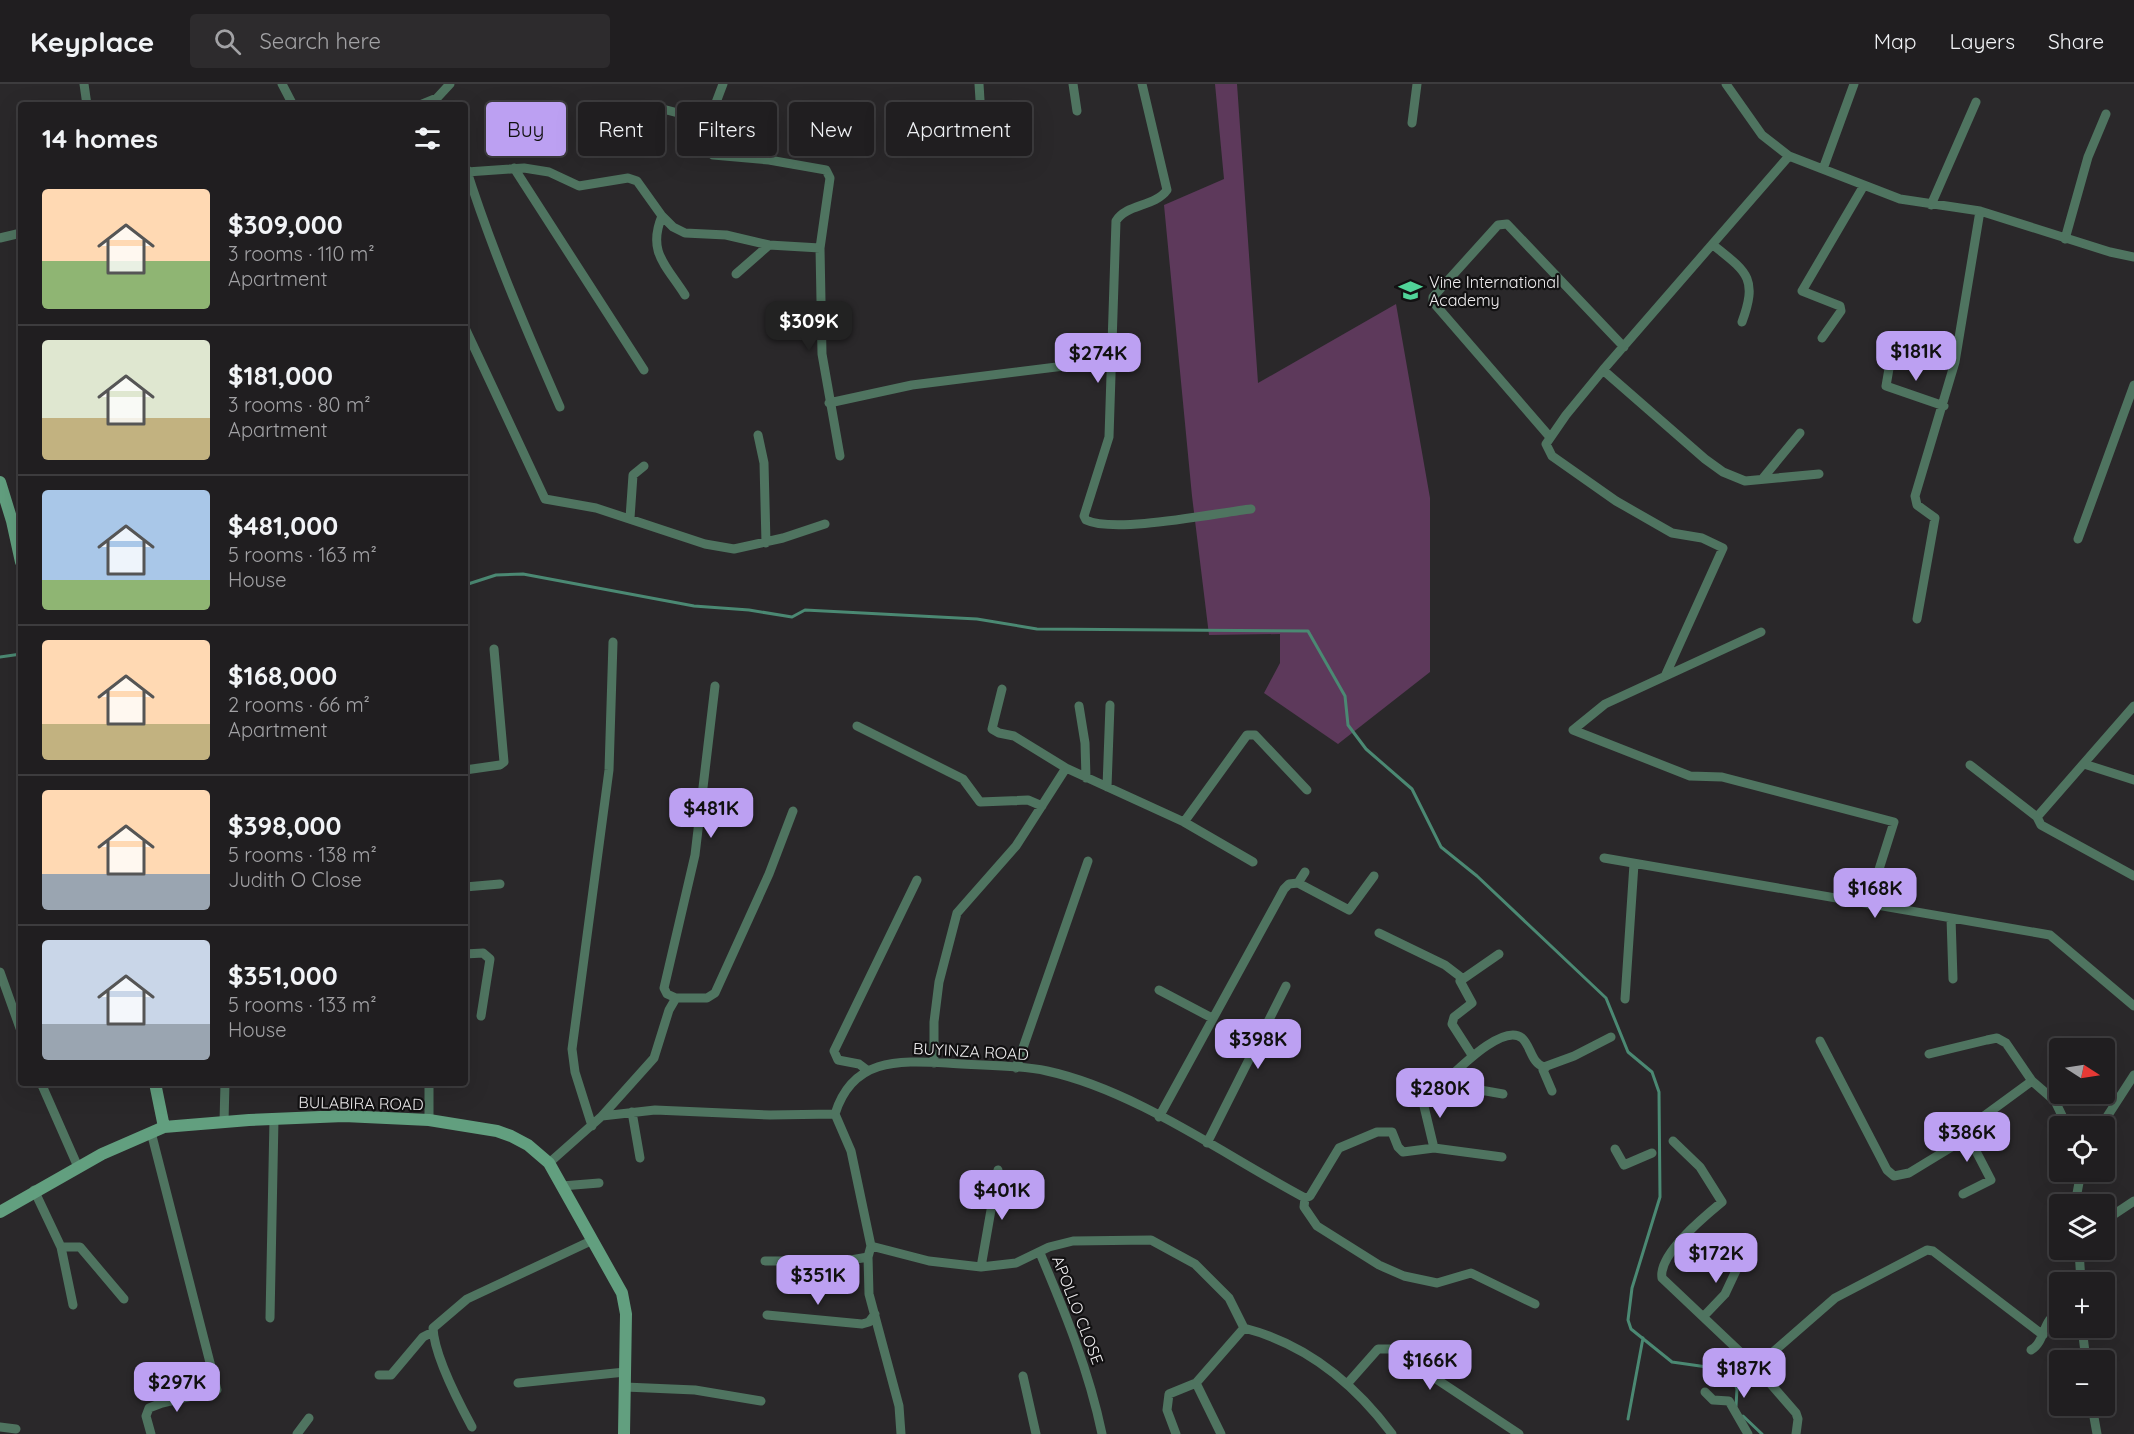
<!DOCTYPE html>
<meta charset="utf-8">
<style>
body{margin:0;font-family:Quicksand,sans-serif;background:#2d2b2d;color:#f1f3f6;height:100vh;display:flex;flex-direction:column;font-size:22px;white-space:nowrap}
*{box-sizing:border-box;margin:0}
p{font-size:20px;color:#a2a2a5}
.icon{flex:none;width:33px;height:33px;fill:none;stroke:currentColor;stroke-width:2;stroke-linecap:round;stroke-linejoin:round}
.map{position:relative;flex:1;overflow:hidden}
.side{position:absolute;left:18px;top:18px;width:450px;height:984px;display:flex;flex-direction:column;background:#201e20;border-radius:6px;box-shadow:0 6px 24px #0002,0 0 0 2px #3d3c3e}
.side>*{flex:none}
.top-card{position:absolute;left:486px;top:18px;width:570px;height:54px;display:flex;gap:12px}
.needle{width:39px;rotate:102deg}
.controls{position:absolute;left:2049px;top:954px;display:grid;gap:12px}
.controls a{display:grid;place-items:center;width:66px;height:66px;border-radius:6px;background:#201e20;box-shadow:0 6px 24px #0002,0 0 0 2px #3d3c3e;font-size:30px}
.price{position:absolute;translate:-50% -51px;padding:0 14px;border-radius:12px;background:#bca0f2;color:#111;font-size:20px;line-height:39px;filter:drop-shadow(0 2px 3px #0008)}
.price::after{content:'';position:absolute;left:50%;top:36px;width:18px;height:14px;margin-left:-9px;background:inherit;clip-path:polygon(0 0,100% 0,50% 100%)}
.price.active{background:#222;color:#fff}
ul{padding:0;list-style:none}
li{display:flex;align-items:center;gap:18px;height:150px;padding:0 24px}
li+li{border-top:2px solid #3d3c3e}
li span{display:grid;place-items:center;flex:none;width:168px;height:120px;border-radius:6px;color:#555}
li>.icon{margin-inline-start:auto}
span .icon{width:72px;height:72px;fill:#fffc;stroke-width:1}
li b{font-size:26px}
h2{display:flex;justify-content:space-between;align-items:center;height:72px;padding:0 24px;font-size:26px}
.pill{padding:0 21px;border-radius:6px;background:#201e20;box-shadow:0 6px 24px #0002,0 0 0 2px #3d3c3e;font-size:21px;line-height:54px}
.pill.active{background:#bca0f2;color:#111}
header{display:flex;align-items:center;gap:36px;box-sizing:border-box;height:84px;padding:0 30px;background:#201e20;border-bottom:2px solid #3d3c3e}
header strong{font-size:28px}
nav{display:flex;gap:33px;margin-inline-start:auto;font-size:21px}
.search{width:420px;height:54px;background:#2d2b2d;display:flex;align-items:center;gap:15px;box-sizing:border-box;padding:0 21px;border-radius:6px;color:#a2a2a5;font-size:22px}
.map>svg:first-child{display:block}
</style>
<header>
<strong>Keyplace</strong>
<div class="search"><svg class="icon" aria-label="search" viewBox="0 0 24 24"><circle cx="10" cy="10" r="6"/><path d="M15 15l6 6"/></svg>Search here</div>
<nav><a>Map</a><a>Layers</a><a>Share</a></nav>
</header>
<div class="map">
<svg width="2134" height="1350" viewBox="0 0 2134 1350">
<rect width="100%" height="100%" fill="#2a282a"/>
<path fill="#5d395b" d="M1215,0H1237L1258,299L1396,220L1430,414V588L1338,660L1264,609L1280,579V550L1209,551L1192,412L1164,121L1224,95Z"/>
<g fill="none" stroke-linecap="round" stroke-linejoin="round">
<path stroke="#4b8973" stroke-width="3" d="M465,501L496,491L523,490L694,522L749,526L792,533L805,526L977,535L1037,545L1308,547L1345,612L1348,641L1366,665L1412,705L1441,763L1477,792L1606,914L1628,968L1652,988L1659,1008L1660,1113L1632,1204L1628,1236L1631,1245L1672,1278L1721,1285L1731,1291L1737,1305L1736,1322
M0,573L21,570
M1743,1332L1762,1350
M1628,1335L1643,1254"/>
<path stroke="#4f7460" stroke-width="9" d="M84,0L87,21
M282,0L293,21
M979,0L981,32
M1073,0L1077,27
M1142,0L1167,106C1155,123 1126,120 1116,137L1109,353L1084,432L1086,436C1115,450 1216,429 1251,425
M1726,0L1762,51L1789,72L1900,115L1980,127L2110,168L2134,173
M420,21L437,14L450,0
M655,23L709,37L723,0
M709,37L705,64L713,71L769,76L826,86L830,94L820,164
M1412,39L1417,0
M465,81C491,164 525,243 560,323
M514,84L644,286
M1823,85L1854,0
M467,88L524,84L549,88L579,102L628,94L637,97L662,132L673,143L685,149L726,151L769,161L820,164L822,270L840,372
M1931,121L1976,18
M662,132C647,168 666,181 685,211
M0,154L21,149
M2065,155L2088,73L2106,30
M1713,161C1747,188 1758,194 1742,238
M736,190L769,161
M465,244L545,415L596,424L705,460L734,465L783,454L825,440
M1822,254L1841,227L1840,222L1802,207L1863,103
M1891,273L1886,302L1944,322
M1603,286L1705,375L1723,388L1745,397L1819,390
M829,319L912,301L1113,276
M758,351L764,379L766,459
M1549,352L1433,218V213L1498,141L1507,140L1624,263
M1763,394L1800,349
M630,434L633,391L644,382
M2078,455L2134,301
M1917,535L1935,434L1917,421L1915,412L1955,278L1980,127
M1666,590L1723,464L1702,454L1672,449L1616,417L1552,372L1546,360L1566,331L1603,286L1789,72
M1002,605L992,645L999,649L1014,652L1066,684
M1079,622L1085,659L1086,694
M2134,622L2037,733L2041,741L2134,792
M857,642L963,695L980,718L1028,716L1042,722
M1573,646L1690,692L1722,693L1894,738L1868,820
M1573,646L1605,620L1761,548
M2084,680L2134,696
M1970,681L2037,733
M465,686L500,681L504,678L494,565
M1107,703L1110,621
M1184,738L1247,651H1255L1307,706
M1604,774L2050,851L2134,922
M1298,799L1305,788
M465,803L500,800
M1951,834L1953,895
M1379,849L1445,881L1462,894
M465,870L483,869L490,875L481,932
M0,888L21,947
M1159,906L1212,934
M676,914L667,910L664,904L695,771L715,602
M1625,915L1634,780
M1820,957L1887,1086L1894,1092L1909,1089L1950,1064L1965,1046L2032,997
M1929,970L1987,956L1997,954L2006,959L2032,997L2055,1017L2067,1042
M1472,971L1452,940L1454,933L1472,919L1460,897L1499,870
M934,979V938L939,898L957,829L1016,762L1066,684L1184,738L1253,778
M1547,982L1543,986L1552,1007
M1016,984L1088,777
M867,986L859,980L838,976L834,967L917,796
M41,999L78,1083
M1439,1003H1463L1503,1010
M632,1028L640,1074
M835,1030L851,1067L871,1162L929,1177L981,1183L1016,1179L1049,1163L1073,1157L1151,1156L1195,1180L1229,1214L1244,1244
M602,1032L654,974L669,926L676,914H707L715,909L769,790L793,727
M1159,1033L1284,805L1289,800L1298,799L1349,826L1374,792
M429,1036V999
M224,1038L225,999
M592,1042L575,988L572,965L609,686L613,558
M2101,1042L2134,991
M1673,1057L1700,1083L1722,1118C1705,1132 1658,1170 1662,1194L1756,1283L1796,1329L1798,1335L1796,1350
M1207,1059L1286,902
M1434,1064L1422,1014C1427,1008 1435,1006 1441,1001C1454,990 1502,938 1522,954C1531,962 1531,979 1544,983L1574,972L1611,953
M1615,1065L1624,1081L1652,1069
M549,1079L602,1032L655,1026L770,1031L835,1030C852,975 896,976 947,979C979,982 1015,980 1047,987C1135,1006 1226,1072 1305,1114L1310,1112L1339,1064L1377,1048H1392L1398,1063L1403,1068L1434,1064L1502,1073
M562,1102L599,1099
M34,1106L61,1163L73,1221
M1963,1110L1991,1096L1965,1046
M1305,1114L1304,1123L1317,1142L1379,1181L1404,1192L1437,1199L1471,1189L1535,1220
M2075,1120L2081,1088
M2104,1137L2134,1117
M871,1162L868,1173L869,1210L899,1322L901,1350
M61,1163H80L124,1215
M2079,1166L2081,1198
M1040,1169C1065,1228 1089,1287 1102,1350
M765,1177H845L868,1173
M981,1183L998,1086
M767,1231L862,1240L869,1238L875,1230
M1704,1232L1725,1210L1741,1176
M270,1234L274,1035
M1244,1244C1306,1260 1354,1299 1392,1350
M2082,1244L2086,1276
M2031,1266C2046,1258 2042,1233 2060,1229
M1756,1283L1835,1214L1927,1166L1933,1167L2043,1251
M379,1291H391L423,1253L433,1248
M1023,1292L1036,1350
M518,1299L625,1288
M1196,1299L1221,1350
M1347,1300L1378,1265H1391L1519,1350
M625,1303L695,1306L761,1317
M1705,1308L1713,1316L1729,1317L1748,1350
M2092,1322L2097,1350
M0,1343L16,1345
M472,1343C459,1319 434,1271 433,1244L467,1215L593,1156
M151,1350L146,1332L149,1324L162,1319L217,1306L151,1048
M297,1350L309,1334
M1176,1350L1167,1326L1169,1310L1196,1299L1244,1244"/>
<path stroke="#629f7f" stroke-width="12" d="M0,398L12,437L21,478
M155,999L164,1043
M0,1128L102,1070L164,1043L249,1036L344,1032L429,1036L497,1047L511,1052L528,1061L549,1079L622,1209L626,1230L624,1350"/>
</g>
<defs>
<symbol id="school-bare" viewBox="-9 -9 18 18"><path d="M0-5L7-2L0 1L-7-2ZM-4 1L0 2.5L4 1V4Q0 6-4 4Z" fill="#50d398" stroke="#121112" stroke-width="2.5" paint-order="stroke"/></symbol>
</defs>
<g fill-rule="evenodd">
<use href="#school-bare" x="1394" y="190" width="33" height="33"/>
</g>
<g text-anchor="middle" stroke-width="4.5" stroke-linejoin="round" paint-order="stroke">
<g font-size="16" fill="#f0eef0" stroke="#121112" text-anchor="start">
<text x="1429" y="204">Vine International<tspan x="1429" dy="18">Academy</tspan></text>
</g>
<g font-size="16" fill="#f0eef0" stroke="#121112">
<text transform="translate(971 967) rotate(3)" y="6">BUYINZA ROAD</text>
<text transform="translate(361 1019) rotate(1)" y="6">BULABIRA ROAD</text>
<text transform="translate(1078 1226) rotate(69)" y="6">APOLLO CLOSE</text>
</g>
</g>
</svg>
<div class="controls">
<a><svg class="needle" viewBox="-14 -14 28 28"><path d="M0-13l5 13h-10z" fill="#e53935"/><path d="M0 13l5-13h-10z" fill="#a2a2a5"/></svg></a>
<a><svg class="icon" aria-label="locate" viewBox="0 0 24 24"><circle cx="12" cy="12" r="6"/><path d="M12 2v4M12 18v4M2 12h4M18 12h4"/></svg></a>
<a><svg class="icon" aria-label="layers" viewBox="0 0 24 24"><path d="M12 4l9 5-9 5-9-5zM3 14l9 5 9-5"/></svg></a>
<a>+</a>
<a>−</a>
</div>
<b class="price active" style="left:809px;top:268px">$309K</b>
<b class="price" style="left:1916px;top:298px">$181K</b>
<b class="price" style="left:1098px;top:300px">$274K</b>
<b class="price" style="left:711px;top:755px">$481K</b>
<b class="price" style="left:1875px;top:835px">$168K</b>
<b class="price" style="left:1258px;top:986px">$398K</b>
<b class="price" style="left:1440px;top:1035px">$280K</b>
<b class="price" style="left:1967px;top:1079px">$386K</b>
<b class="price" style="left:1002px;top:1137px">$401K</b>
<b class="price" style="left:1716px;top:1200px">$172K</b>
<b class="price" style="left:818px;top:1222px">$351K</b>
<b class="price" style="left:1430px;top:1307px">$166K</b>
<b class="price" style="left:1744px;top:1315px">$187K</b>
<b class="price" style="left:177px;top:1329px">$297K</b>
<div class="top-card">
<a class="pill active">Buy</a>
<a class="pill">Rent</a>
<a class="pill">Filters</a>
<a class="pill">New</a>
<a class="pill">Apartment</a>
</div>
<section class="side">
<h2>14 homes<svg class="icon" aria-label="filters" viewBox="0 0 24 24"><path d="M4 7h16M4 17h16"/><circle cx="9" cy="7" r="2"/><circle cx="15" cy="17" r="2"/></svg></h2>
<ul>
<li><span style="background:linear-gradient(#ffd9b3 60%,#8fb573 0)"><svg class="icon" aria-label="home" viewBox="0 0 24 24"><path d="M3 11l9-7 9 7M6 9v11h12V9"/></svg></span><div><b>$309,000</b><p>3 rooms · 110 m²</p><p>Apartment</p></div></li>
<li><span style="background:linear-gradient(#dfe7d0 65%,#c2b280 0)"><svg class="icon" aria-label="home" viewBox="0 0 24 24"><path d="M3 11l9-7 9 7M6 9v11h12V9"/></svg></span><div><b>$181,000</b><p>3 rooms · 80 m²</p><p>Apartment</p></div></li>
<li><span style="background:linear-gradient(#a9c7e8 75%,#8fb573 0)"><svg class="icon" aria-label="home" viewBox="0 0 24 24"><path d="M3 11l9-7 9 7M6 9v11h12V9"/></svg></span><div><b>$481,000</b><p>5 rooms · 163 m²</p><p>House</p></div></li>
<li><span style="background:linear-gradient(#ffd9b3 70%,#c2b280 0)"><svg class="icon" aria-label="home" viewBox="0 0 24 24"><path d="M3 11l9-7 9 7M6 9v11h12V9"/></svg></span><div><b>$168,000</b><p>2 rooms · 66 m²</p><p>Apartment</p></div></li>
<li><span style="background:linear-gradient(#ffd9b3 70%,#9aa5b1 0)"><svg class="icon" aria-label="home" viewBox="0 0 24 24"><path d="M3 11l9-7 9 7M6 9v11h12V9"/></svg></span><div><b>$398,000</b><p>5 rooms · 138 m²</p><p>Judith O Close</p></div></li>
<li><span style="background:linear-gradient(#c9d6e8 70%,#9aa5b1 0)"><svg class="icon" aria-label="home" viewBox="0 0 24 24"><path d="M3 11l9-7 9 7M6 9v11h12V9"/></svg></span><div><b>$351,000</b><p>5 rooms · 133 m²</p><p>House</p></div></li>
</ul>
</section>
</div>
